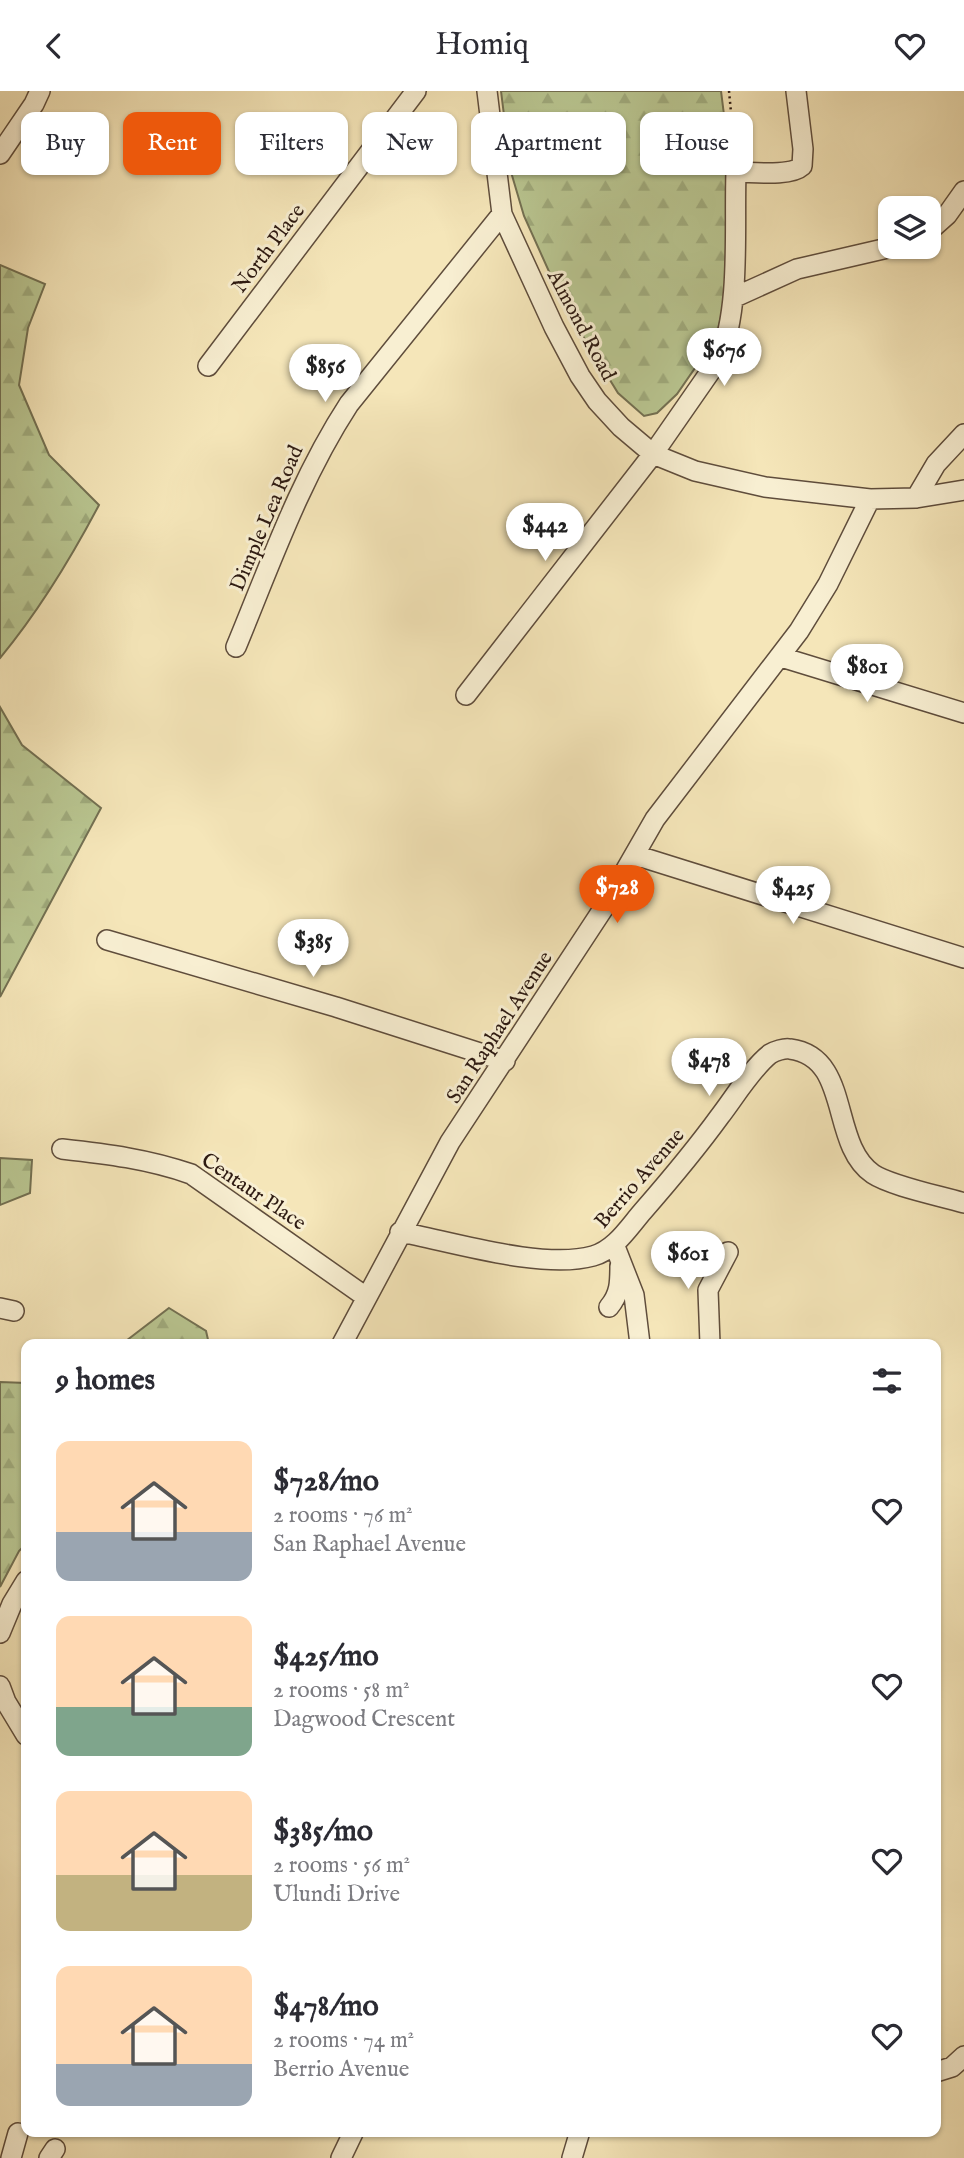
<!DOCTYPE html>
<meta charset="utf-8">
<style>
body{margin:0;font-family:"IM FELL English",serif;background:#f2f2f3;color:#2b2b33;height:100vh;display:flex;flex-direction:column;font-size:26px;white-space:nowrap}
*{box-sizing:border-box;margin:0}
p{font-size:23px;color:#7c7c81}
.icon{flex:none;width:38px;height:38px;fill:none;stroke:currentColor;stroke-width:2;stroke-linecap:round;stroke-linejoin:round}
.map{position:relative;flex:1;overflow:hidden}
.details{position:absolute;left:21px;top:1248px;width:920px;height:798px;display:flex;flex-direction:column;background:#fff;border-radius:14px;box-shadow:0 2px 5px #0004}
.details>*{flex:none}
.guide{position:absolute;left:21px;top:21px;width:922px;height:63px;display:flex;gap:14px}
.tools{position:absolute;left:878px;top:105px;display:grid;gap:14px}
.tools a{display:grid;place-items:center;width:63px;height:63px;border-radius:14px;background:#fff;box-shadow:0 2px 5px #0004;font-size:35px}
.price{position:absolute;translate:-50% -60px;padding:0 16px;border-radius:24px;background:#fff;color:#222;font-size:23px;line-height:46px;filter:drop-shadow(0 2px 4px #0008)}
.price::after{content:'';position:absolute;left:50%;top:42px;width:21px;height:16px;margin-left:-10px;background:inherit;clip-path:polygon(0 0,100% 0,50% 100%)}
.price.on{background:#ea580c;color:#fff}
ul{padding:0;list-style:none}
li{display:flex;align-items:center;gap:21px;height:175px;padding:0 35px}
li span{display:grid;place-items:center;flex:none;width:196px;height:140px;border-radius:14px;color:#555}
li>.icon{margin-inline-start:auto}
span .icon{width:84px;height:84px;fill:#fffc;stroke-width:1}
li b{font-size:30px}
h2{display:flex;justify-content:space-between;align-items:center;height:84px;padding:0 35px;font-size:30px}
.tag{padding:0 24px;border-radius:14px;background:#fff;box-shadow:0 2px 5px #0004;font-size:24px;line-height:63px}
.tag.on{background:#ea580c;color:#fff}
header{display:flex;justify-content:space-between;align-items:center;height:91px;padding:0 35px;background:#fff;font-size:32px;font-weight:600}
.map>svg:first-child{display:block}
</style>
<header><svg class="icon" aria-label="back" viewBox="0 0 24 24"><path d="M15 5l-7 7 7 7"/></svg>Homiq<svg class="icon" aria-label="heart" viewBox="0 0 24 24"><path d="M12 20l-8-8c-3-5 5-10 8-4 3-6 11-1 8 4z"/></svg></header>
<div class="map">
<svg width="964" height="2067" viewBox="0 0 964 2067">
<defs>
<pattern id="forest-firs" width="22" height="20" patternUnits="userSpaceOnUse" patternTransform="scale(1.75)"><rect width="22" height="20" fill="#b9c691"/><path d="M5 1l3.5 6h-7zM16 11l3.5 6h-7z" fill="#9faa7c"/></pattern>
</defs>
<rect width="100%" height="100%" fill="#f5e6b9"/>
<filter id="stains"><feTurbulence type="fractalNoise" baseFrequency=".00286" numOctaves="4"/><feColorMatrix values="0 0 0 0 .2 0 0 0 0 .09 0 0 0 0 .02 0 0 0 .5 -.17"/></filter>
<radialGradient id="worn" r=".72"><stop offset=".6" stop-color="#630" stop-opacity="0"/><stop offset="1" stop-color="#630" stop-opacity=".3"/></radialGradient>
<path fill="url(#forest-firs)" stroke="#737052" stroke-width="2" d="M501,0H721L728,56L725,206L717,245L677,303L657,322L644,325L618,302L565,216L524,125L511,81Z
M0,174L45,193L28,237L19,294L49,364L99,414C70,469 39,520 0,567Z
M0,616L22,654L101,717L0,906Z
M0,1067L32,1069L30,1102L0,1114Z
M169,1217L206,1240L209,1253H122Z
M0,1291L26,1292V1453L19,1460L0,1496Z"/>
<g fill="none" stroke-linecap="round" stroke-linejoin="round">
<defs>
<path id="minor" d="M487,0L502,123L554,236L580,285L597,310L621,336L653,363L695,380L765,396L870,408L916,407L964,399
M0,63L34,13L40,0
M929,140L947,124L964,100
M733,207L797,178L892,156
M208,275L416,0
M916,407L936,373L964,343
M236,556C270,474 300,388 349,313L502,123
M781,566L964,622
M466,604L653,363L719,268C741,218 734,137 736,81C753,81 790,86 802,75L803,58L796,0
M635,764L964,867
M107,849L336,916L505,970
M62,1058C107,1063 148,1068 191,1083L366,1206
M400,1141C453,1151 543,1179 593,1165C615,1159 629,1136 643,1120C670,1089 696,1058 720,1025C734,1007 752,977 770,963C775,960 784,957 790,958C852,966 829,1053 873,1083C891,1095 941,1105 964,1112
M614,1153L634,1204L640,1253
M609,1216C620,1203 620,1191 620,1175
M0,1217L14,1220
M342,1253L450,1051L605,815L655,728L799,540L828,493L870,408
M710,1253L708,1199L728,1161
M0,1542L12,1513L26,1490
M0,1595L6,1611L26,1644
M936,1981L952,1976L964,1965
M11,2067L18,2042
M49,2067L55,2058
M341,2067L354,2040
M572,2067L580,2040"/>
</defs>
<use href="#minor" stroke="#5f4d3c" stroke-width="22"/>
<path stroke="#2d1a12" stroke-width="2.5" stroke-dasharray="2 3.5" stroke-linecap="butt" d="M729,0L735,64"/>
<use href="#minor" stroke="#f8efd2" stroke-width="19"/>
</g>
<g text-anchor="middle" stroke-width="6" stroke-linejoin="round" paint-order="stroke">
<g font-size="21" fill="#2d1a12" stroke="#f8efd2">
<text transform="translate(268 157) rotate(-53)" y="7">North Place</text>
<text transform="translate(582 234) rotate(62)" y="7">Almond Road</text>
<text transform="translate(266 427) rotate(-67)" y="7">Dimple Lea Road</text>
<text transform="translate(499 936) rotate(-57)" y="7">San Raphael Avenue</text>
<text transform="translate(639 1087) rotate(-49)" y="7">Berrio Avenue</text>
<text transform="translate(254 1100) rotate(34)" y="7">Centaur Place</text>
</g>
</g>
<rect width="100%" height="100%" filter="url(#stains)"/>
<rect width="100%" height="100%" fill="url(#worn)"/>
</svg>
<div class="tools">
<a><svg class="icon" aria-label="layers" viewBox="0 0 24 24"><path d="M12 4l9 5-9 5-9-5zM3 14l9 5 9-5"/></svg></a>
</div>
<b class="price" style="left:724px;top:297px">$676</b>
<b class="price" style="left:325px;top:313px">$856</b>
<b class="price" style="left:545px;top:472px">$442</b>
<b class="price" style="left:867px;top:613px">$801</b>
<b class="price on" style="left:617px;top:834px">$728</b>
<b class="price" style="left:793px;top:835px">$425</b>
<b class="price" style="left:313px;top:888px">$385</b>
<b class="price" style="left:709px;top:1007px">$478</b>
<b class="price" style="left:688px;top:1200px">$601</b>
<div class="guide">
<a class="tag">Buy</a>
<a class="tag on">Rent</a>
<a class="tag">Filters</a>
<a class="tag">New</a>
<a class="tag">Apartment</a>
<a class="tag">House</a>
</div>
<section class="details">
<h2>9 homes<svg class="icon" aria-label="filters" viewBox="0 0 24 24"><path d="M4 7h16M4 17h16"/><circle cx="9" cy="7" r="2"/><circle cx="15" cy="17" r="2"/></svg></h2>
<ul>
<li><span style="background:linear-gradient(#ffd9b3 65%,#9aa5b1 0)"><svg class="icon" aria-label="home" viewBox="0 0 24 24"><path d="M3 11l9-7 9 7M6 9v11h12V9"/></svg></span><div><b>$728/mo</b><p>2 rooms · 76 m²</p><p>San Raphael Avenue</p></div><svg class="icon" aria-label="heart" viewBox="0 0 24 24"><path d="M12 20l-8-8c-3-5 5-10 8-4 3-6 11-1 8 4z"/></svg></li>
<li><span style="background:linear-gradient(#ffd9b3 65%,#7fa58c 0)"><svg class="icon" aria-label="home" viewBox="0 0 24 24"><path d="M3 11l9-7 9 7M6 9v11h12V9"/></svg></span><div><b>$425/mo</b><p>2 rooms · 58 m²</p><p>Dagwood Crescent</p></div><svg class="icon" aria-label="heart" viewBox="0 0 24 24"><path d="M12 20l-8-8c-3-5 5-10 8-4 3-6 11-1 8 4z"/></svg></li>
<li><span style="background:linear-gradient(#ffd9b3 60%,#c2b280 0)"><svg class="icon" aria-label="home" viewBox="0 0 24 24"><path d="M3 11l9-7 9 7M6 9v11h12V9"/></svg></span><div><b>$385/mo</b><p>2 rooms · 56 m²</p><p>Ulundi Drive</p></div><svg class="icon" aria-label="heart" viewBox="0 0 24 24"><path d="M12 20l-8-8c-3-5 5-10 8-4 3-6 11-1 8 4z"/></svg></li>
<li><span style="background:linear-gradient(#ffd9b3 70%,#9aa5b1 0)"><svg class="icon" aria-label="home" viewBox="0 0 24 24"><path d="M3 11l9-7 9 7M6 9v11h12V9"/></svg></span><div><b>$478/mo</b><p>2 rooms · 74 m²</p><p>Berrio Avenue</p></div><svg class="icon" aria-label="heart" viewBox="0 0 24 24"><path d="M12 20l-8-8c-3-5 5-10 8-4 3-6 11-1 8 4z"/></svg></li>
</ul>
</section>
</div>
